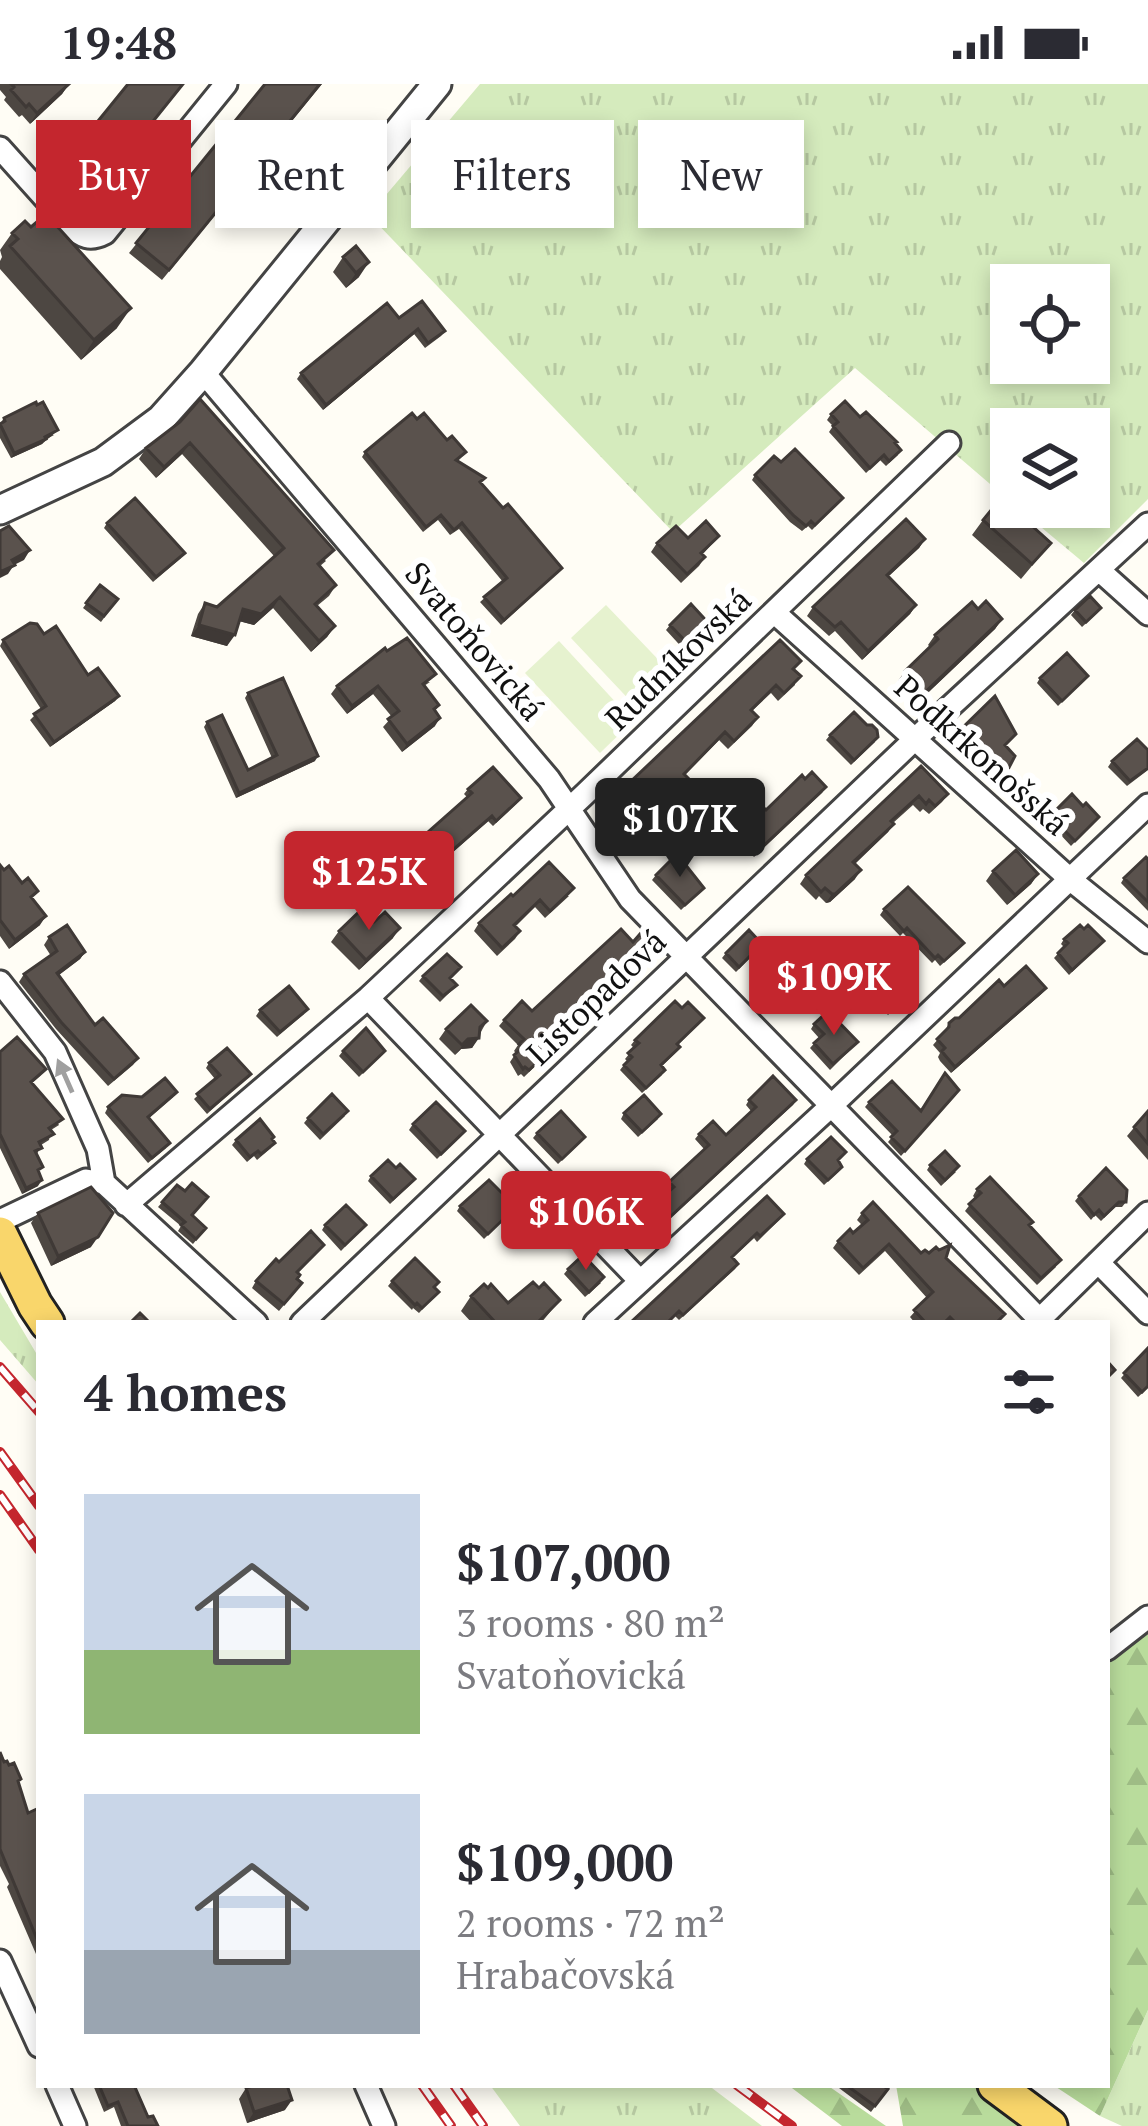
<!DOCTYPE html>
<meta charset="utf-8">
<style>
body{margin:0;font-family:"PT Serif",serif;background:#f7f7f7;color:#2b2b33;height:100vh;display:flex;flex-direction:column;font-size:45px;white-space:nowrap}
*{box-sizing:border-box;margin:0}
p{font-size:39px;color:#7c7c81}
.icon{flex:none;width:66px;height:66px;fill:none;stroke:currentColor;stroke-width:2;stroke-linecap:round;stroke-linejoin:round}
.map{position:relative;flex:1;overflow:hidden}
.details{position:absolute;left:36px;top:1236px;width:1074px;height:768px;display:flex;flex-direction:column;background:#fff;border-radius:0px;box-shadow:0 6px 18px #0003}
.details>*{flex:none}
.hud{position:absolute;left:36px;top:36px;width:1077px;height:108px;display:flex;gap:24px}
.tools{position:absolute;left:990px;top:180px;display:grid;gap:24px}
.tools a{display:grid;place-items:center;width:120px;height:120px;border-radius:0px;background:#fff;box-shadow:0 6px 18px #0003;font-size:60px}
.price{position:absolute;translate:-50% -102px;padding:0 27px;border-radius:12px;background:#c4262e;color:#fff;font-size:39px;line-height:78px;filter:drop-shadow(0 3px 6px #0008)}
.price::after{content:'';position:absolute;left:50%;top:72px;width:36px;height:27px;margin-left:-18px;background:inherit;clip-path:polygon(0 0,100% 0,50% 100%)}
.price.selected{background:#222;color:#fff}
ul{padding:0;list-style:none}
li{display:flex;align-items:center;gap:36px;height:300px;padding:0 48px}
li span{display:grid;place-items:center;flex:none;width:336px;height:240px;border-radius:0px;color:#555}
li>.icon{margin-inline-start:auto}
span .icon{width:144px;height:144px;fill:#fffc;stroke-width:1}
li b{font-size:51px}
h2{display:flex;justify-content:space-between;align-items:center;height:144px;padding:0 48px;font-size:51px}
.chip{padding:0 42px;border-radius:0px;background:#fff;box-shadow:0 6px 18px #0003;font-size:42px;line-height:108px}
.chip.selected{background:#c4262e;color:#fff}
.status{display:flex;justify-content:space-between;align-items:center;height:84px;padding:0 60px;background:#fff;direction:ltr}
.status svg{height:33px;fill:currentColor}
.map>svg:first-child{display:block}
</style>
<div class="status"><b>19:48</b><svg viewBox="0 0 49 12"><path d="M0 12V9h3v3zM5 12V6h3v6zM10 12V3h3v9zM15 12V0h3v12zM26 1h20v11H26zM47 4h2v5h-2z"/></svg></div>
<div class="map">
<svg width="1148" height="2042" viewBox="0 0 1148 2042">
<defs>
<pattern id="grass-tufts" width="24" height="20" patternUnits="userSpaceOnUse" patternTransform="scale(3)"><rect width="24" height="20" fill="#d5ebbd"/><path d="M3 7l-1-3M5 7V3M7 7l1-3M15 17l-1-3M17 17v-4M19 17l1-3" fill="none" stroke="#b6c8a1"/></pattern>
<pattern id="forest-firs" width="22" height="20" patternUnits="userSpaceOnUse" patternTransform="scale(3)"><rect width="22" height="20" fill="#b9dc9c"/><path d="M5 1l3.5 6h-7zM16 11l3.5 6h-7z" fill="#9ebc85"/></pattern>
</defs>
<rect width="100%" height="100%" fill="#fffdf5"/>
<path fill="url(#grass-tufts)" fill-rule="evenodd" d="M480,0H1148V415L1084,479L1017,423H1089V345H1011V418L855,284L673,448L369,131ZM1011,201H1089V279H1011Z
M0,1208L39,1274V1301L0,1256Z
M1148,1926V2042H1122L1100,2032Z
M490,2001H708L762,2042H520Z"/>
<path fill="url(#forest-firs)" d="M1148,1533V1926L1100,2032L1053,2001H1107V1566Z
M788,2001H827L886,2042H842Z
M896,2001H972L1025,2042H903Z"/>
<path fill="#e6f2cf" d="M606,521L673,591L638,625L571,554Z
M559,557L633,637L600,669L525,589Z"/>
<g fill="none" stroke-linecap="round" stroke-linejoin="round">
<defs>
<path id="minor" d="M0,64L70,142C82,153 90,157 105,149L226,0
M203,288L549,695L630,815L1040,1236
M1099,486L1148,530
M775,529L1071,796L1148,858
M0,898L55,968L98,1065L104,1099L256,1239
M368,914L640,1197
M126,1121L368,914L585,710L949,359
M0,1137L86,1096L104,1099
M1098,1178L1148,1229
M302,1239L915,655L1148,440
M595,1239L832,1021L1148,721
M1036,1239L1148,1129
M1107,1565L1148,1533
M0,1877L39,1962
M57,2001L75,2042
M366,2001L384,2042"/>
<path id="tertiary" d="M0,426L103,378L161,335L203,288L437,0"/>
<path id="primary" d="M0,1150L35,1221L47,1239
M995,2001L1050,2042"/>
</defs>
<use href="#minor" stroke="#444" stroke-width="27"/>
<use href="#tertiary" stroke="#444" stroke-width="33"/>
<use href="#primary" stroke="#222" stroke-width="39"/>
<use href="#minor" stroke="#fff" stroke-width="21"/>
<use href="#tertiary" stroke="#fff" stroke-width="27"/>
<use href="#primary" stroke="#f9d66b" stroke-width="33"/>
<defs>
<path id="rail" d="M0,1283L39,1328
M0,1368L39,1422
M0,1411L39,1466
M422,2001L451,2042
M454,2001L483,2042
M737,2001L792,2042"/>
</defs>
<use href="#rail" stroke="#c4262e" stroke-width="10"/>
<use href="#rail" stroke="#fff" stroke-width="6" stroke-dasharray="18" stroke-linecap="butt"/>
</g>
<path fill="#4d4742" d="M0,0H69L62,10L30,40L22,31L19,33L4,16L6,13L0,6Z
M184,0L90,116L57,89L64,79Z
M265,0H322L162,196L129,169Z
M12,149L117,244L81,276L0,185V177L2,173L0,166Z
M343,173L359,193L346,204L333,188Z
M399,234L445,247L441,252L425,264L414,250L323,326L297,295L301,289Z
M831,330L860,333L898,371L886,382L880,376L866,389L829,348L833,342L827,336Z
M4,334L54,351L45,356L42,360L11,374L0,354V340Z
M417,335L466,368L458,377L562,484L501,541L480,518L503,498L459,445L450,451L438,436L423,448L362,373L365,368Z
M180,338L326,477L320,482L336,501L329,512L317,522L335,542L327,553L311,568L273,524L254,541L239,537L227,562L191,552L198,530L205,519L217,523L274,472L182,370L156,394L139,375L146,364Z
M781,378L843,414L812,446L808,442L802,447L790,438L752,396L755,391Z
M983,436L1051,459L1021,495L972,451Z
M107,439L181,474L153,498L104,444Z
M719,452L703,470L705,473L699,482L681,499L651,468L657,459Z
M925,455L919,464L889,492L916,521L910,530L862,576L835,547L829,552L807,532L813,523Z
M100,501L118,515L101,538L83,524Z
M978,525L1002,535L995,545L915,621L898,604L901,600L898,597L905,587L930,563L928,561L935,551Z
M1075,526L1097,529L1082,543L1071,531Z
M670,541L712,543L687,569L666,546Z
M44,550L88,591L119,612L115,617L50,663L30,636L41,625L0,562L3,556Z
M795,586V601L778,617L771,609L752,627L758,633L752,642L728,665L719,656L685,691L710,716L690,738L662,709L625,745L621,741L618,744L602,728L608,719Z
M1088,592L1058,622L1037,599L1040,594Z
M430,598L424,602L439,621L435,627V642L402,668L383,643L392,633L373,610L347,630L331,610L337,602Z
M248,609L315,677L236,714L204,643L207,638L248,686L272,674L245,614Z
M956,650H1016L1005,662L1002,697L998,702L952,655Z
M830,651L875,658L851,681L826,656Z
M1148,666V686L1127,702L1108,683L1112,677Z
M921,682L948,710L942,718L929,730L923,725L920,728L913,721L893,739L888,748L855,780V795L830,818L826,819L819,812L816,816L800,800L806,791Z
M468,705L517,719L493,742L488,737L443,777L423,754L467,713L464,710Z
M823,708L754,773L740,758L752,745L743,736L747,730Z
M1083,722L1099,733L1071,762L1058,748L1060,745L1050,734L1053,729Z
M1148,775V827L1121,799L1124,794Z
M0,781L33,815L40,841L9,865L0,852Z
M993,787L1038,790L1031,800L1007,821L986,797Z
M656,791L704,804L681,826L652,796Z
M513,812H569L545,834L535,823L516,842L520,847L515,855L497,872L474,847L479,839Z
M884,825L960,864L940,882L935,876L932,879L903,849L900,852L880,831Z
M374,838L393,854L359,886L331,858L339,847Z
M1084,845L1104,857L1069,891L1054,874L1064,863L1061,860L1064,855Z
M49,853L85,868L80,875L59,891L95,941L138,974L133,981L108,1002L56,945L19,898L24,890L51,872L44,861Z
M633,858L655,865L619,903L616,900L604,912L600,908L581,927L582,929L569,946L551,964L547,971L524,993L521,990L518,992L510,978L516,969L514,967L518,961L499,942L504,936L532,927Z
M759,865L736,888L722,874L726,869Z
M423,892L457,901L440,918L419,897Z
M884,893L913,907L888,931L862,903L865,898Z
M1004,902L1046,904L1041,910L951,989L940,977L938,973L940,969L933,961L945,947L949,939L959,934Z
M682,924L704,934L678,961L680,963L676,968L662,982V991L642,1009L620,986L627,977L625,975L634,964L631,961L635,956Z
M260,926L304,930L277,953L256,932Z
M487,937L472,964L461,965L455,971L439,955L446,945Z
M814,940L858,958L830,986L810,964L819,954L811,945Z
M343,967H385L359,993L339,972Z
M0,968L41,991L32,999L59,1041L51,1046L49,1056L41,1061L37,1070L38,1102L22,1110L0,1064Z
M209,979L251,990L207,1030L194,1015L215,995L206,984Z
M956,1011L901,1072L888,1058L893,1052L865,1023L869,1018L921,1027Z
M142,1013H173L149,1034L166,1064L148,1079L105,1029L108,1023Z
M749,1016H796L638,1164L607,1127L611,1121L606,1116L610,1111L649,1125L670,1107L666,1103L669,1098L704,1065L695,1055L699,1050L726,1051L751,1027L746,1021Z
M1148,1027V1076L1127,1052Z
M624,1029L658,1035L638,1053L621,1035Z
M345,1032L320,1056L304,1039L308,1034Z
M413,1040L465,1047L437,1075L409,1046Z
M537,1049L581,1058L558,1080L533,1054Z
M272,1055L271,1064L257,1076L254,1072L247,1078L232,1061L236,1056Z
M807,1075L839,1077L838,1088L824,1101L804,1080Z
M930,1081L956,1088L941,1102L927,1086Z
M396,1084L411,1100L390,1120L368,1097L371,1092Z
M177,1101L192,1132L206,1144L193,1160L178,1147L181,1142L158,1123Z
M977,1105L1030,1142L1056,1183L1037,1201L965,1127L975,1114L973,1112Z
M767,1112L780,1135L757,1158L754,1154L732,1174L738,1180L735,1185L679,1236L675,1232L668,1239Z
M1079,1112L1126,1118L1122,1123H1115L1101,1137L1095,1131L1091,1136L1075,1117Z
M460,1122L516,1123L484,1155L457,1127Z
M38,1129L91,1163L51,1182L31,1139Z
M862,1129L921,1169H929L946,1174L1005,1230L998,1239H915L910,1233L927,1214L885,1167L859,1191L833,1164L838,1157L853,1149L862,1141L857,1136Z
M325,1141H366L341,1167L322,1146Z
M324,1161L298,1189L297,1195L302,1199L279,1227L252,1204L256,1197L279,1178Z
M568,1185L601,1199L585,1213L564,1190Z
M392,1197L434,1202L439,1208L419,1229L413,1224L412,1226L388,1202Z
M539,1204L560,1216L541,1239H472L461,1227L471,1212L508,1219Z
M1148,1264V1304L1138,1313L1121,1294Z
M0,1668L18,1699L28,1729L39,1724V1877L7,1803L9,1800L0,1782Z
M93,2001H134L148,2033L158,2042H121L114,2023L104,2028Z
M835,2001H882L888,2005L871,2028Z
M246,2004L285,2026L247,2039L239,2015Z"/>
<path fill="#3f3936" d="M69,0L62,10L30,40L37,29Z
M369,178L359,193L346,204L356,189Z
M131,224L117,244L81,276L94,256Z
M418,245L414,250L323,326L326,321Z
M58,346L42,360L11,374L14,369Z
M190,359L182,370L156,394L164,383Z
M925,455L919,464L881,499L887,491Z
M30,466L24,476L14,481L8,490L0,494V488L12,476Z
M280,513L273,524L254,541L235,536L243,525Z
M916,521L910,530L862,576L868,567Z
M1002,535L995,545L915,621L922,611Z
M199,541L235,551L227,562L191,552Z
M335,542L327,553L311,568L319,557Z
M378,602L373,610L347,630L352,622Z
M119,612L115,617L50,663L54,658Z
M440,634L435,642L402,668L407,660Z
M318,672L315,677L236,714L239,709Z
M668,701L662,709L625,745L630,736Z
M894,740L888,748L848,786L853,778Z
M861,786L855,795L830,818L826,819L832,810Z
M1038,790L1031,800L1007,821L1015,811Z
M46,832L40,841L9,865L15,856Z
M400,844L393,854L359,886L366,876Z
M85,868L80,875L52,896L57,889Z
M1046,904L1041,910L951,989L955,983Z
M479,954L472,964L461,965L455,971L468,955Z
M796,1016L793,1021L638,1164L642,1159Z
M42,1096L38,1102L22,1110L26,1104Z
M98,1153L91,1163L51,1182L58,1172Z
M292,2016L285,2026L247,2039L254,2028Z"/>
<path fill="#5a524d" stroke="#3f3936" stroke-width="3" d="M11,0H69L37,29L29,20L26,23L11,6L14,3Z
M128,0H183L98,106L64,79Z
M265,0H320L169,186L136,159Z
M46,130L131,224L94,256L10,162L18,155L12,149L25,137L31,143Z
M356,162L369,178L356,189L343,173Z
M422,217L445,247L428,259L418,245L326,321L301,289L387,219L399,234Z
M200,315L334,466L318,480L336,501L315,520L335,542L319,557L280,513L261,530L243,525L235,551L199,541L205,519L217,523L284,464L190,359L164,383L146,364L180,338Z
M845,317L860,333L866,328L897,358L895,359L901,366L889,377L884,371L870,384L833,342L838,338L831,330Z
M36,318L37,321L43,318L58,346L45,353L46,355L14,369L0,340L5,337L4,334Z
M412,329L417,335L424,329L447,356L452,352L466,368L456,376L485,394L480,398L503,424L508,420L562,484L504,536L484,513L507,494L462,439L454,446L441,431L426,443L365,368Z
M795,365L843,414L815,441L811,437L806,442L794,432L755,391L774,372L781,378Z
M135,414L185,469L156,493L107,439Z
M1001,414L1051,459L1032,480L983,436Z
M906,435L925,455L887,491L916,521L868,567L841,538L835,543L813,523Z
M706,437L719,452L701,469L705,473L687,490L657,459L676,442L688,454Z
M9,442L30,466L12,476L15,481L0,488V447Z
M100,501L118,515L104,532L86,519Z
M1090,512L1101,524L1086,538L1075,526Z
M986,517L1002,535L922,611L905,594L909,591L905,587L938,555L935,551L972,518L978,525Z
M691,520L712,543L691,563L670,541Z
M30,539L37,540L44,550L56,542L88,591L98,584L119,612L54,658L34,630L46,622L3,556Z
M407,554L436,590L423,600L439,621L434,625L440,634L407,660L388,635L399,627L378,602L352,622L337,602L385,564L387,567Z
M780,556L801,577L793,585L801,592L784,609L776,601L751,626L758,633L734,657L725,648L684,690L710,716L696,730L668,701L630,736L627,733L624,735L608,719Z
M1067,569L1088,592L1062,617L1040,594Z
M283,594L318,672L239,709L207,638L222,631L248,686L277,671L248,609Z
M995,612L1016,650L1005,661L1015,672L1002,697L956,650Z
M854,628L867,641H872L877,646L878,653L854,676L830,651Z
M1137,655L1148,666V684L1130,697L1112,677Z
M921,682L948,710L935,722L929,716L926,720L919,712L891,737L894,740L853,778L861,786L835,810H832L825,804L821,808L806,791Z
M493,683L521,714L496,737L492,732L446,772L427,749L472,709L468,705Z
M812,688L826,703L758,767L744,753L756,741L747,730L759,719L766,726L802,691L805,695Z
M1072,710L1083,722L1086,719L1099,733L1075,757L1061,743L1064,740L1053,729Z
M1016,766L1038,790L1015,811L993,787Z
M677,770L704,804L685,821L656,791Z
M1146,773L1148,775V818L1124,794Z
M549,778L574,804L550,827L540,816L514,841L520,847L502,864L479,839L511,810L513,812Z
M0,781L4,786L9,782L22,799L28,794L38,807L31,813L46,832L15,856L0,836Z
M908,803L964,859L944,877L938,871L935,874L907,844L904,847L884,825Z
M362,825L374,838L385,828L400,844L366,876L339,847Z
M67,841L85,868L57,889L95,941L103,934L138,974L114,995L61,938L24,890L57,867L49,853Z
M1080,841L1084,845L1088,841L1104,857L1072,886L1058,869L1068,859L1064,855Z
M621,845L633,858L640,850L655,865L623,896L621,893L609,905L605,901L580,926L582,929L550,962L552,964L529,986L525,983L523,985L514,971L523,963L519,960L524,955L504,936L522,917L532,927Z
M749,846L762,860L739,883L726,869Z
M447,870L461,883L450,894L457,901L443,912L423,892Z
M897,881L916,902L891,926L865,898L878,886L884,893Z
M1026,882L1046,904L955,983L944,970L942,967L945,964L937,955L949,943V939L955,934H959L999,896L1004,902Z
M289,902L308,925L280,948L260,926Z
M675,917L682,924L688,918L704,934L677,960L680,963L661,981L665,986L646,1004L624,981L632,973L628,969L639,959L635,956Z
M471,921L487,937L480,943L479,954L468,955L462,961L446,945Z
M828,927L858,958L833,980L814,959L824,950L814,940Z
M366,944L385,967L363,988L343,967Z
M17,953L46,985L31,998L63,1035L49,1044L54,1050L39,1058L42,1064L35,1067L43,1083L38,1086L42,1096L26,1104L0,1050V968Z
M227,964L251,990L210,1025L197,1010L220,991L209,979Z
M945,989L959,1006L905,1067L891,1053L897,1047L869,1018L892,997L921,1027Z
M773,992L796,1016L642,1159L611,1122L616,1117L610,1111L624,1098L649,1125L674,1103L669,1098L709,1061L699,1050L713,1037L726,1051L756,1023L749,1016Z
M165,994L177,1008L148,1033L170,1059L152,1074L108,1023L122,1011L142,1013Z
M332,1010L348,1027L323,1050L308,1034Z
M644,1011L661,1030L642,1048L624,1029Z
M436,1018L465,1047L441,1070L413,1040Z
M561,1027L585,1053L562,1075L537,1049Z
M1148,1027V1060L1134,1043Z
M260,1035L274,1053L272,1055L275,1059L261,1070L258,1067L250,1073L236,1056Z
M831,1053L846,1068L838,1076L842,1083L828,1096L807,1075Z
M945,1067L959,1082L945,1096L930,1081Z
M388,1076L396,1084L400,1080L415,1095L393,1115L371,1092Z
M1106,1084L1127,1106L1126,1118H1119L1104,1132L1099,1126L1094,1131L1079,1112Z
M990,1093L1033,1138L1029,1141L1061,1176L1041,1194L969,1120L981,1109L977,1105Z
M489,1096L516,1123L488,1150L460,1122Z
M192,1099L208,1113L192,1131L206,1144L196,1155L181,1141L185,1138L162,1118L177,1101L185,1107Z
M91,1103L113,1129L98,1153L58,1172L38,1129Z
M767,1112L784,1130L760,1152L757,1149L732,1173L738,1180L683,1231L679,1227L667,1239H630Z
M873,1118L921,1169L925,1166L929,1169L936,1163L939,1166L950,1161L946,1174L1005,1230L996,1239H956L950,1233L944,1239H926L914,1226L933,1208L889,1160L863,1184L838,1157L850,1145L853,1149L868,1136L862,1129Z
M346,1121L366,1141L345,1161L325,1141Z
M311,1147L324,1161L297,1188L300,1191L297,1195L302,1199L284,1220L256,1197L276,1175L279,1178Z
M583,1171L604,1193L589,1208L568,1185Z
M415,1174L439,1198L434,1203L439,1208L422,1224L417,1219L415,1221L392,1197Z
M533,1198L539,1204L544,1199L560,1216L537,1239H496L471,1212L484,1200L488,1204L491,1200L508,1219Z
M140,1229L150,1239H130Z
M1148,1264V1302L1142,1308L1124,1289Z
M1107,1277L1115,1286L1107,1294Z
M0,1668L4,1678L7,1677L9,1681L14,1679L21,1695L18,1697L28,1729L39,1724V1860L0,1765Z
M99,2001H134L148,2033L153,2032L158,2042H128L118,2018L108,2022Z
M257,2001H287L292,2016L254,2028L246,2004Z
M846,2001H882L888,2005L875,2022Z"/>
<defs><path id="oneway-solid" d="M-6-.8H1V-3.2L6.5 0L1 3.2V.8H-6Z" transform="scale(3)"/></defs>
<use fill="#a0a0a0" href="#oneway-solid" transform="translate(65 992) rotate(-114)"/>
<g text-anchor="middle" stroke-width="12" stroke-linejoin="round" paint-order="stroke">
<g font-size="33" fill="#111" stroke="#fff">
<text transform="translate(475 557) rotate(50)" y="12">Svatoňovická</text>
<text transform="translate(678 575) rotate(-44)" y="12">Rudníkovská</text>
<text transform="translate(982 671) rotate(42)" y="12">Podkrkonošská</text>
<text transform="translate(596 913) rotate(-44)" y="12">Listopadová</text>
</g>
</g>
</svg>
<div class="tools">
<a><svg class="icon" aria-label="locate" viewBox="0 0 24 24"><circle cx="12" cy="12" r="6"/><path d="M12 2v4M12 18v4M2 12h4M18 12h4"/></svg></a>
<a><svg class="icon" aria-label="layers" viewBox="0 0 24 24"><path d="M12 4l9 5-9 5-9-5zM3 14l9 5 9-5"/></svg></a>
</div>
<b class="price selected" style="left:680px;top:796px">$107K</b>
<b class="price" style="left:369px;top:849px">$125K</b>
<b class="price" style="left:834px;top:954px">$109K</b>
<b class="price" style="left:586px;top:1189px">$106K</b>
<div class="hud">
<a class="chip selected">Buy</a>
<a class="chip">Rent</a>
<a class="chip">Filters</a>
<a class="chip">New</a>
</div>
<section class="details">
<h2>4 homes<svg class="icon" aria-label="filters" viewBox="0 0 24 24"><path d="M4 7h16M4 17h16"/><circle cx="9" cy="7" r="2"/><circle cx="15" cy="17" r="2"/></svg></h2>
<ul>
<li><span style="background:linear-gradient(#c9d6e8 65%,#8fb573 0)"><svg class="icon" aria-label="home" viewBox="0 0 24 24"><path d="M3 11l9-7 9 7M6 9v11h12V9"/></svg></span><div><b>$107,000</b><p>3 rooms · 80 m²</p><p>Svatoňovická</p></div></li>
<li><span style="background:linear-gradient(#c9d6e8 65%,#9aa5b1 0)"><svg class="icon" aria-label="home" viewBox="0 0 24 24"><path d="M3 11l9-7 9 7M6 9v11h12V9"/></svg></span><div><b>$109,000</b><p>2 rooms · 72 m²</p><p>Hrabačovská</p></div></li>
</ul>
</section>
</div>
